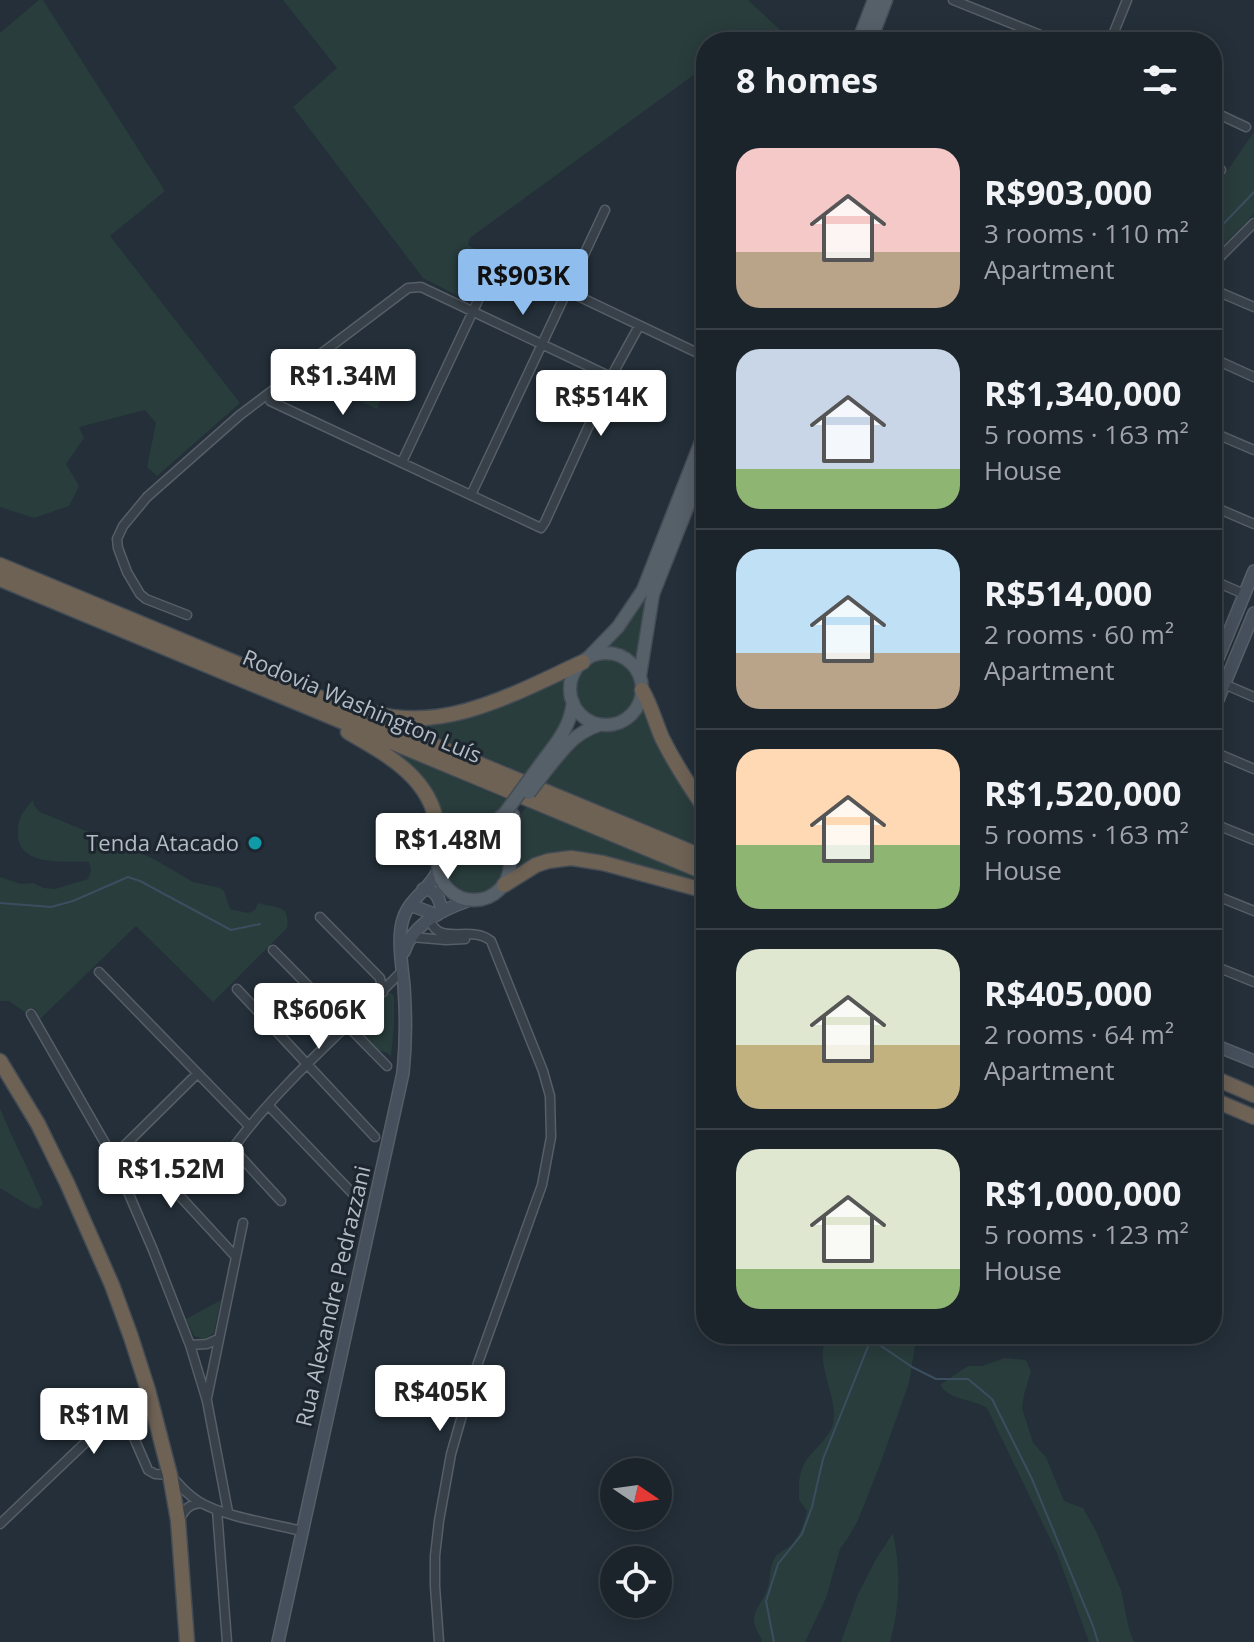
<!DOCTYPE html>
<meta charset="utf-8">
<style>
body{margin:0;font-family:"Open Sans",sans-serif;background:#242b33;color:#f1f3f6;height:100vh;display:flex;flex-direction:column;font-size:30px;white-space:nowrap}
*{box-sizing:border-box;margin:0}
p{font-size:26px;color:#a0a4a9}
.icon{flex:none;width:44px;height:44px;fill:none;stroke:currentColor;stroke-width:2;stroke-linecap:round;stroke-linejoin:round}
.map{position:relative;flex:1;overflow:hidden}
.details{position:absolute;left:696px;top:32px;width:526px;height:1312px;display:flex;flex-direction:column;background:#1b232b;border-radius:32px;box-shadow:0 4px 20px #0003,0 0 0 2px #394047}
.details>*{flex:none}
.needle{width:52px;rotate:103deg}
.buttons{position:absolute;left:600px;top:1458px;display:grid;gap:16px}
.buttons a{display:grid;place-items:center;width:72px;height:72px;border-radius:50%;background:#1b232b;box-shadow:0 4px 20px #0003,0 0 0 2px #394047;font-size:40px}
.price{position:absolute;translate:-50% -68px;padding:0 18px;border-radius:8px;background:#fff;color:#222;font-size:26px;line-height:52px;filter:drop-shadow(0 2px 4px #0008)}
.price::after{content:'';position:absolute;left:50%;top:48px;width:24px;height:18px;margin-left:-12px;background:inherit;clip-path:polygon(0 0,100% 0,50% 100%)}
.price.on{background:#8fbdee;color:#111}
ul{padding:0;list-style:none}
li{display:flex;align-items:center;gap:24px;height:200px;padding:0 40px}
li+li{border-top:2px solid #394047}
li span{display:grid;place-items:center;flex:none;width:224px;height:160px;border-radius:24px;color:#555}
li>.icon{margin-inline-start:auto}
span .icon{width:96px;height:96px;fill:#fffc;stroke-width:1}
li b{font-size:34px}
h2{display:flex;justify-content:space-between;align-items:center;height:96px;padding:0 40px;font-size:34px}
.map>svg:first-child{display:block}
</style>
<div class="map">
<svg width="1254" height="1642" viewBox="0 0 1254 1642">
<rect width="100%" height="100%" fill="#242f39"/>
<path fill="#293d3c" d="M39,0H43L165,191L110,236L240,403L157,476L147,467L156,423L145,410L79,427L84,438L66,464L79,486L69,506L34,518L0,507V33Z
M283,0H748L793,42H706V66L470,238L468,245L490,257L470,302L423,278L293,107L337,68Z
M1254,132V214L1212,256V193Z
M336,346L393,372L377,409L320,383Z
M706,437V451L653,587L639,663L624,653L604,650L618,635Z
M574 689a32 32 0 1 1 64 0a32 32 0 1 1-64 0Z
M568,673C558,695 567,697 565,716C563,733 538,760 527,774L400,722L434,721Z
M646,704L706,815V849L545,782C556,768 567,747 582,738C593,732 601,733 613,731C629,729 638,717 646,704Z
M394,752L508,800L495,815L482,819L460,820L448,829L441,837L440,825Z
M33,800L34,806L40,812L154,859L193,882L220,888L224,891L230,909L248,913L255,910L258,903C275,908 291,904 287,928L213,1002L136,926L39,1020L36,1010L33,1008L26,1013L9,1001H0V877L21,884L33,883L44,888L55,889L88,879L91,870L89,862C65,861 18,867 18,834C18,817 22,813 33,800Z
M526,807L706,881V885L590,853C560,848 544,855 517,869C518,859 515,853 513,843C510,829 518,819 526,807Z
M444 864a31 31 0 1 1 62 0a31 31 0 1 1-62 0Z
M387,993H391L394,996V1026L391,1056L387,1053L379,1050L358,1029L359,1019Z
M0,1108C13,1141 30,1171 43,1204L38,1209L31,1207L0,1188Z
M221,1300L214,1333L205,1339L194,1336L186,1319Z
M832,1334H917L909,1383L878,1470L858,1520L848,1538L840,1549L826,1598L805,1642H761L762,1639C744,1613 761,1609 768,1587C771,1576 769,1565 776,1556C780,1551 786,1550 791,1545C799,1537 805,1522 807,1511L799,1500C799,1490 798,1478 802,1469C808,1450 833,1440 834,1417C836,1392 809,1351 832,1334Z
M1005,1358L1026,1360L1031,1371L1024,1395L1022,1408L1033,1443L1046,1457L1064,1501L1083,1508L1096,1531L1121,1590L1129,1629L1134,1642H1089L1057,1553L987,1408C971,1398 951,1401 940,1385L968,1366H981Z
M893,1533C901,1570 900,1606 890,1642H841L858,1594L875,1561Z"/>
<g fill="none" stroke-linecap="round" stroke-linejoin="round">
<path stroke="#3b4e60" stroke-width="2" d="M1212,236L1254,192
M0,903L51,907L73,901L128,877L140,881L231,930L260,924
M871,1339L912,1367L936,1379H968L992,1399L1032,1479L1093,1626L1098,1642
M774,1642L766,1601L778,1564L802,1534L812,1507L823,1459L873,1334"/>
<defs>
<path id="street" d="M953,0L1058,42
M1110,42L1127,0
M1212,111L1246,127
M1212,166L1221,170
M1212,265L1254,223
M1212,289L1254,307
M1212,358L1254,377
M270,401L541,528L545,522L611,377L639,326
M1212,432L1254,450
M402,462L498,258L706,357
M471,495L605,210
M1212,506L1254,524
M1212,580L1244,594
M187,615L146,599L140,594L127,572L118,548L117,539L123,526L147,497L240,415L408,288L421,287L611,377
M1224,684L1254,697
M1212,751L1254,769
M1212,823L1254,840
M1212,894L1254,911
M320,917L380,978L383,992
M430,920C439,947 471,924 491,941L543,1071L550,1096L551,1137L542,1185L473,1377L451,1454L439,1521L435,1556V1586L439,1642
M411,937L446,940L465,939
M273,950L387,1066
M1212,965L1254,982
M99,972L249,1126
M237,989L375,1137
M31,1014L113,1157L153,1250L190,1345L207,1401L228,1512
M269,1106L356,1197
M130,1142L236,1257
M113,1157L197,1074
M281,1201L237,1153L236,1144C283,1081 348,1027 402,971
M190,1345L207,1344L218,1339
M207,1398L243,1223
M217,1510L227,1642
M179,1520C185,1509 189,1504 201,1503
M0,1524L109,1420L115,1417L124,1420L128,1424L148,1470L155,1474L170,1475C179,1484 186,1494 198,1501C221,1516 273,1524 302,1531"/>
<path id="secondary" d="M1212,673L1254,571
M1212,714L1254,613
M423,889C438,890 438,899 443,911
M410,905L437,915
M404,952C413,923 444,909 470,900
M1212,1044L1254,1061
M278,1642L403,1073C406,1045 406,1015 404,986C402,966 397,938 403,919C410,897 431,889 438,870"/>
<path id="primary" d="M858,42L874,0
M870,42L886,0
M570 689a36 36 0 1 1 72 0a36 36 0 1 1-72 0Z
M587,659L618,627L643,590L706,429
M640,675L653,594L706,460
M542,762C557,742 570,728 573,702
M548,768C565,748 573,734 599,725
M476,826L493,823L505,813
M438 864a36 36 0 1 1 72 0a36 36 0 1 1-72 0Z
M508,849L507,837L513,815"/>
<path id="highway" d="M0,565L706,858
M0,579L706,873
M642,690C651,705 655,722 662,738C675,764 690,787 706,810
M371,712C444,735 519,691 583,662
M348,732C386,754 430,777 437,825C438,836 438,847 438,857
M504,885L536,865L548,861L571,858L603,863L706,891
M0,1061L38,1124L67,1183L112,1285L131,1337L148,1390L170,1475L178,1520L187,1642
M1212,1077L1254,1095
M1212,1099L1254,1117"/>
</defs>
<use href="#street" stroke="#565e67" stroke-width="11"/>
<use href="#secondary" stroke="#565e67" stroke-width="14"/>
<use href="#primary" stroke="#444c55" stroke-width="15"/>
<use href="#highway" stroke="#434b54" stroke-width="17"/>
<use href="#street" stroke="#384149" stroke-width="8"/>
<use href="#secondary" stroke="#46505c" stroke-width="11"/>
<use href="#primary" stroke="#566069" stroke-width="12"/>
<use href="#highway" stroke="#6e6255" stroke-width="14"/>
<defs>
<path id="primary-bridge" d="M529,793L548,768
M505,813L542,762"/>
</defs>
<use href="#primary-bridge" stroke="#444c55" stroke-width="15" stroke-linecap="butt"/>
<use href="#primary-bridge" stroke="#566069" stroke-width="12"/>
</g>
<circle fill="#0f9aa8" stroke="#1d252e" stroke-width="3" cx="255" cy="843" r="8"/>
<g text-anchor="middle" stroke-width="6" stroke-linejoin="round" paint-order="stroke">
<g font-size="22" fill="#b3bbc5" stroke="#1d252e">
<text transform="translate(362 706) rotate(23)" y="8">Rodovia Washington Luís</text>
<text transform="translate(333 1296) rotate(-77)" y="8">Rua Alexandre Pedrazzani</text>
</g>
<g font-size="22" fill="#b3bbc5" stroke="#1d252e" text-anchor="end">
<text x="239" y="851">Tenda Atacado</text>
</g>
</g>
</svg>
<div class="buttons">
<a><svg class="needle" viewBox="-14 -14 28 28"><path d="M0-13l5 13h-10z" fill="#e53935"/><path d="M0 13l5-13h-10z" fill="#a0a4a9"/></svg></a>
<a><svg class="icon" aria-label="locate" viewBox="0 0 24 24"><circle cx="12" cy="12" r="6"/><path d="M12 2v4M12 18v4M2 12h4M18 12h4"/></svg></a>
</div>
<b class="price on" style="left:523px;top:317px">R$903K</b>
<b class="price" style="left:343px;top:417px">R$1.34M</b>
<b class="price" style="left:601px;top:438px">R$514K</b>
<b class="price" style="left:448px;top:881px">R$1.48M</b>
<b class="price" style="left:319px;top:1051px">R$606K</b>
<b class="price" style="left:171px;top:1210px">R$1.52M</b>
<b class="price" style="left:440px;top:1433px">R$405K</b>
<b class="price" style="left:94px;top:1456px">R$1M</b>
<section class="details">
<h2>8 homes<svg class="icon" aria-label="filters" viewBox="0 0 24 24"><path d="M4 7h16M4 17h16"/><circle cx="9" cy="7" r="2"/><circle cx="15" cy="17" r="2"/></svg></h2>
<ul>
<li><span style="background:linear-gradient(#f6c9c9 65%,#b9a48a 0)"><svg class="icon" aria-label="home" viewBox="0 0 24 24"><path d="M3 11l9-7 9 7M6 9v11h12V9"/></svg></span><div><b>R$903,000</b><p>3 rooms · 110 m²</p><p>Apartment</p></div></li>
<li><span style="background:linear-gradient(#c9d6e8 75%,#8fb573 0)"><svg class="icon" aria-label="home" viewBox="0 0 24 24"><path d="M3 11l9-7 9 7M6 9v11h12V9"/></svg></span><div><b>R$1,340,000</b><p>5 rooms · 163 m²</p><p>House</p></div></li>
<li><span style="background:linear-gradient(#bfe0f5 65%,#b9a48a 0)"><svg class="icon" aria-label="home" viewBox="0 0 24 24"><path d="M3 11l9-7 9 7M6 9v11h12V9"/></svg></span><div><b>R$514,000</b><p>2 rooms · 60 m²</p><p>Apartment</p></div></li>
<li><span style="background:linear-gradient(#ffd9b3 60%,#8fb573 0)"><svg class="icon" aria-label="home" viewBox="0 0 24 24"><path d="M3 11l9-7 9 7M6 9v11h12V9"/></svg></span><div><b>R$1,520,000</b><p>5 rooms · 163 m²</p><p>House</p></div></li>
<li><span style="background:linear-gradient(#dfe7d0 60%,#c2b280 0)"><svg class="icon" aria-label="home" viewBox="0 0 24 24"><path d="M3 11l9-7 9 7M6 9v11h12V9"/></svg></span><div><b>R$405,000</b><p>2 rooms · 64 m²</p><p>Apartment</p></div></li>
<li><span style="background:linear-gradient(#dfe7d0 75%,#8fb573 0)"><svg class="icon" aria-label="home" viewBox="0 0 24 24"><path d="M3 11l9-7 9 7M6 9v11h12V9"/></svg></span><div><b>R$1,000,000</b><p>5 rooms · 123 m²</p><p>House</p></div></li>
</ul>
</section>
</div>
